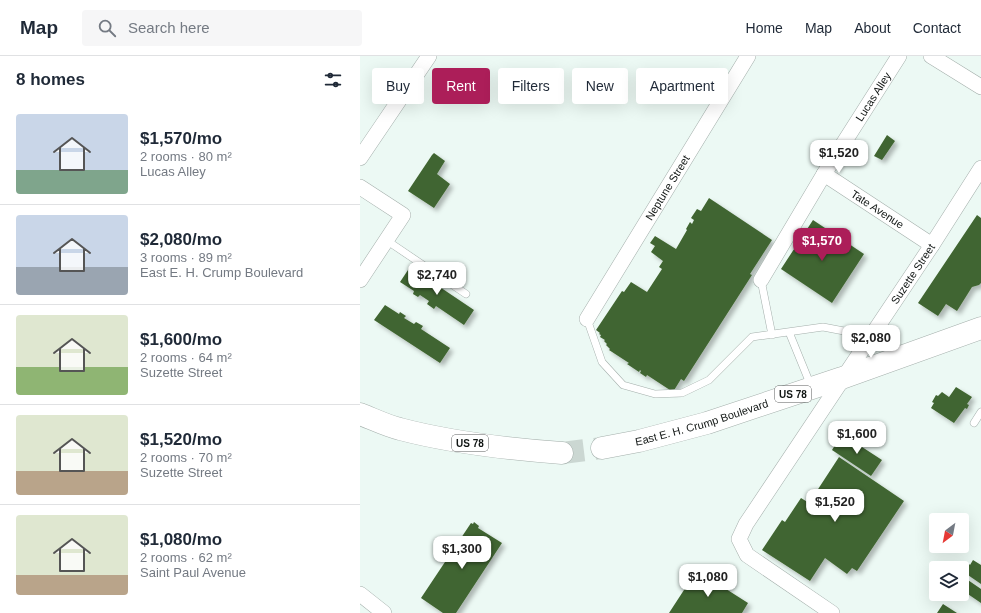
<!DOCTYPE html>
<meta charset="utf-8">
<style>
body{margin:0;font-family:Arial,sans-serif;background:#f6f6f7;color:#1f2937;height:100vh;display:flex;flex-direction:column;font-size:15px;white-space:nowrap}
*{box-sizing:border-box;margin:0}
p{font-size:13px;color:#747a83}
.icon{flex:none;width:22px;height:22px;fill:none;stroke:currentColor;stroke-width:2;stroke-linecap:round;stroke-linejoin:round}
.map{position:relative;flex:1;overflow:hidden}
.panel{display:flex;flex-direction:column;background:#fff;width:360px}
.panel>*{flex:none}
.hud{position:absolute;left:12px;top:12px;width:380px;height:36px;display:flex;gap:8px}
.needle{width:26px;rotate:212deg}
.controls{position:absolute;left:569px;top:457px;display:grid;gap:8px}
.controls a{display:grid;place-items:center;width:40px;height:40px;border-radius:4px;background:#fff;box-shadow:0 4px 16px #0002;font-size:20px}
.price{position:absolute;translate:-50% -34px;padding:0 9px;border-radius:8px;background:#fff;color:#222;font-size:13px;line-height:26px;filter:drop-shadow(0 1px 2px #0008)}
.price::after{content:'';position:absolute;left:50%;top:24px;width:12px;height:9px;margin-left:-6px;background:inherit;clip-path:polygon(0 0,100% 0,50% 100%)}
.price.active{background:#ac1e59;color:#fff}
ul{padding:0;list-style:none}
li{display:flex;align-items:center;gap:12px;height:100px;padding:0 16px}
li+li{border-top:1px solid #e0e1e3}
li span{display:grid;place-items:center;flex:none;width:112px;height:80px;border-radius:4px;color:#555}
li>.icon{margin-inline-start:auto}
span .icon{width:48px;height:48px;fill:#fffc;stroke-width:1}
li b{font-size:17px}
h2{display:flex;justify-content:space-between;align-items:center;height:48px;padding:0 16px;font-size:17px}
.tag{padding:0 14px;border-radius:4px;background:#fff;box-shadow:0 4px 16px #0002;font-size:14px;line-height:36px}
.tag.active{background:#ac1e59;color:#fff}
header{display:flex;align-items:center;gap:24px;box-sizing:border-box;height:56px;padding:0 20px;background:#fff;border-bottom:1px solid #e0e1e3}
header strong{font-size:19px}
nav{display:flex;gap:22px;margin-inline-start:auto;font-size:14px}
.search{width:280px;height:36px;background:#f6f6f7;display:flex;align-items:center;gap:10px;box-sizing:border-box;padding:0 14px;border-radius:4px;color:#747a83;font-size:15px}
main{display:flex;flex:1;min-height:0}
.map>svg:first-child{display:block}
</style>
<header>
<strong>Map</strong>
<div class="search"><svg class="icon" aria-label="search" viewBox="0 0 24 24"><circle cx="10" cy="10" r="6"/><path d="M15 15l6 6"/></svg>Search here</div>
<nav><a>Home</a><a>Map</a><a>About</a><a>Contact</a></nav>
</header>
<main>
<section class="panel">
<h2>8 homes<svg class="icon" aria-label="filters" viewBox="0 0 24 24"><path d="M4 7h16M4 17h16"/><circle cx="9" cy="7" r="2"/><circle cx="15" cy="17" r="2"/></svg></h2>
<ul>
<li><span style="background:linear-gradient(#c9d6e8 70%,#7fa58c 0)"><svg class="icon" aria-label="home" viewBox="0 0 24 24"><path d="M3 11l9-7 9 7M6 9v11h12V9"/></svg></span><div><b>$1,570/mo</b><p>2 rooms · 80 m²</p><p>Lucas Alley</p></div></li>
<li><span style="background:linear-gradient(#c9d6e8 65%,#9aa5b1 0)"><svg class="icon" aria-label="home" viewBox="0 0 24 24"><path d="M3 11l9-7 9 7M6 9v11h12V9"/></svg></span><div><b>$2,080/mo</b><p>3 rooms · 89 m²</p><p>East E. H. Crump Boulevard</p></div></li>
<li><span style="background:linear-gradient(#dfe7d0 65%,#8fb573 0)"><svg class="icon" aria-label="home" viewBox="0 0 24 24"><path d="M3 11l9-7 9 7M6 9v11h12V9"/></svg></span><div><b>$1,600/mo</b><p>2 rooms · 64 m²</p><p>Suzette Street</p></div></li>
<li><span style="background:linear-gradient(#dfe7d0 70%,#b9a48a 0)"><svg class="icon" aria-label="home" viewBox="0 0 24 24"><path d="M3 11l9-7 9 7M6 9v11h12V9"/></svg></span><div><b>$1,520/mo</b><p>2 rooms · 70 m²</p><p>Suzette Street</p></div></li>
<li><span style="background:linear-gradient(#dfe7d0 75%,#b9a48a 0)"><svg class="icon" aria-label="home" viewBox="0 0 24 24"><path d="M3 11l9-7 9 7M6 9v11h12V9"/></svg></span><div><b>$1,080/mo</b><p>2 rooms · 62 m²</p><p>Saint Paul Avenue</p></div></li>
</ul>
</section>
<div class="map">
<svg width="621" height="557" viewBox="0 0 621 557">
<defs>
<filter id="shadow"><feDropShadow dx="3.5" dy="3.5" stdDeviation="2" flood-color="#0004"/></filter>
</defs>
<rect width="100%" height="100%" fill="#ecf9f4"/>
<path fill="#416530" filter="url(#shadow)" d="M527,79L535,85L522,104L514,100Z
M74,97L85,105L77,118L90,128L74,152L48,135L72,99Z
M349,142L412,184L390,218L392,219L324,325L321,323L313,336L287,319L286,321L280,317L281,315L280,314L279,316L267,308L269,307L249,294L250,293L246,289L247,288L244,285L245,284L240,281L241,279L239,278L240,277L236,274L262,235L264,236L271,226L287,236L302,213L299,211L303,205L291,196L295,190L290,187L295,180L316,193L327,174L326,173L330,166L332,168L334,164L331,162L337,153L341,155Z
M617,159L621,162V227L619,229L612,231L597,255L586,248L578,260L558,247Z
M453,164L504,198L472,247L421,213Z
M50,211L114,254L104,269L76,250L74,253L67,248L69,245L60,239L58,241L53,238L54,235L40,226Z
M25,249L39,258L40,256L46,260L44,262L54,268L56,266L63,270L61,273L90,292L80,307L14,264Z
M596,331L612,341L607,348L609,349L607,353L605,352L594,367L571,352L574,347L572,346L576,339L578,340L582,336L589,341Z
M482,378L522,404L511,420L472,394Z
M479,401L544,445L497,515L492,512L487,518L465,502L450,525L402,494L422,464L425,466L441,442L449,447Z
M114,466L119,470L118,472L142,487L96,557H83L61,542L111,467L113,468Z
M613,504L621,509V528L605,517L609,508L610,509Z
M337,514L346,519L347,517L357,523L355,526L388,547L382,557H309Z
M602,520L621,533V547L602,534Z
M583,548L597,557H577Z"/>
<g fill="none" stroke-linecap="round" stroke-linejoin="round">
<path stroke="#cbd7d2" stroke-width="22" stroke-dasharray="22 11" stroke-linecap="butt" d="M202,397L242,392"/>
<defs>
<path id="service" d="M26,184L106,238
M401,224L412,279
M227,263L242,306L263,329L295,338L322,337L349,324L392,281L463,271L510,280
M429,276L451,330
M614,367L621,356"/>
<g id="minor">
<path d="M571,0L621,31"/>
<path d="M0,102L69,0"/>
<path id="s1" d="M464,118L572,189"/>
<path d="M0,131L43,159L0,224"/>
<path id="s2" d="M401,224L464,118L539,0"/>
<path id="s3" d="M227,263L388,0"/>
<path d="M0,538L24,557"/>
<path id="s4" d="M472,557L387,499L379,483L386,468L572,189L621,112"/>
</g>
<g id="primary">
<path d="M0,358C13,363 27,370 40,373C93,387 148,393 202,397"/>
<path id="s5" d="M242,392L279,385L347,367L482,322L621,272"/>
</g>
</defs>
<use href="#service" stroke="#a4afab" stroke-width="8"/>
<use href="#minor" stroke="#a4afab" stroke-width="16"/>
<use href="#primary" stroke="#a4afab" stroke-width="23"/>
<use href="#service" stroke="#fff" stroke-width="7"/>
<use href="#minor" stroke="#fff" stroke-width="15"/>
<use href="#primary" stroke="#fff" stroke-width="22"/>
</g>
<g text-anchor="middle" stroke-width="4" stroke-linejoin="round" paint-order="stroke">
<g fill="#fff" stroke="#585b5a" stroke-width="1">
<rect x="415" y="330" width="36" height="16" rx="3"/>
<rect x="92" y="379" width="36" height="16" rx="3"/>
</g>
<g font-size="10" font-weight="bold" fill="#101513">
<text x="433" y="342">US 78</text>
<text x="110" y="391">US 78</text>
</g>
<g font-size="11" fill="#101513" stroke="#fff">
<text dy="4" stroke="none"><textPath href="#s2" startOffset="215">Lucas Alley</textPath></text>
<text dy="4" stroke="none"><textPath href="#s3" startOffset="154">Neptune Street</textPath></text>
<text dy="4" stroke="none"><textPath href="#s1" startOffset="64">Tate Avenue</textPath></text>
<text dy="4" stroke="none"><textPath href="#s4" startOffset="438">Suzette Street</textPath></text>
<text dy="4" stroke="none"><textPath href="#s5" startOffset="103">East E. H. Crump Boulevard</textPath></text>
</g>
</g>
</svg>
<div class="controls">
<a><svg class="needle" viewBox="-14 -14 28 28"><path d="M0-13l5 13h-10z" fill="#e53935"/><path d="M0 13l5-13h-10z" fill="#747a83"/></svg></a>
<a><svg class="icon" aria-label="layers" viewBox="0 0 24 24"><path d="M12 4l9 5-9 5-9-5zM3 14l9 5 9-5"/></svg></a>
</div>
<b class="price" style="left:479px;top:118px">$1,520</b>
<b class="price active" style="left:462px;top:206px">$1,570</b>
<b class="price" style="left:77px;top:240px">$2,740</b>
<b class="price" style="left:511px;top:303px">$2,080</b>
<b class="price" style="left:497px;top:399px">$1,600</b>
<b class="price" style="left:475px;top:467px">$1,520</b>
<b class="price" style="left:102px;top:514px">$1,300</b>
<b class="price" style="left:348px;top:542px">$1,080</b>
<div class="hud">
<a class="tag">Buy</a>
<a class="tag active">Rent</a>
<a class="tag">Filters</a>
<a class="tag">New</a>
<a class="tag">Apartment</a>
</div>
</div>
</main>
